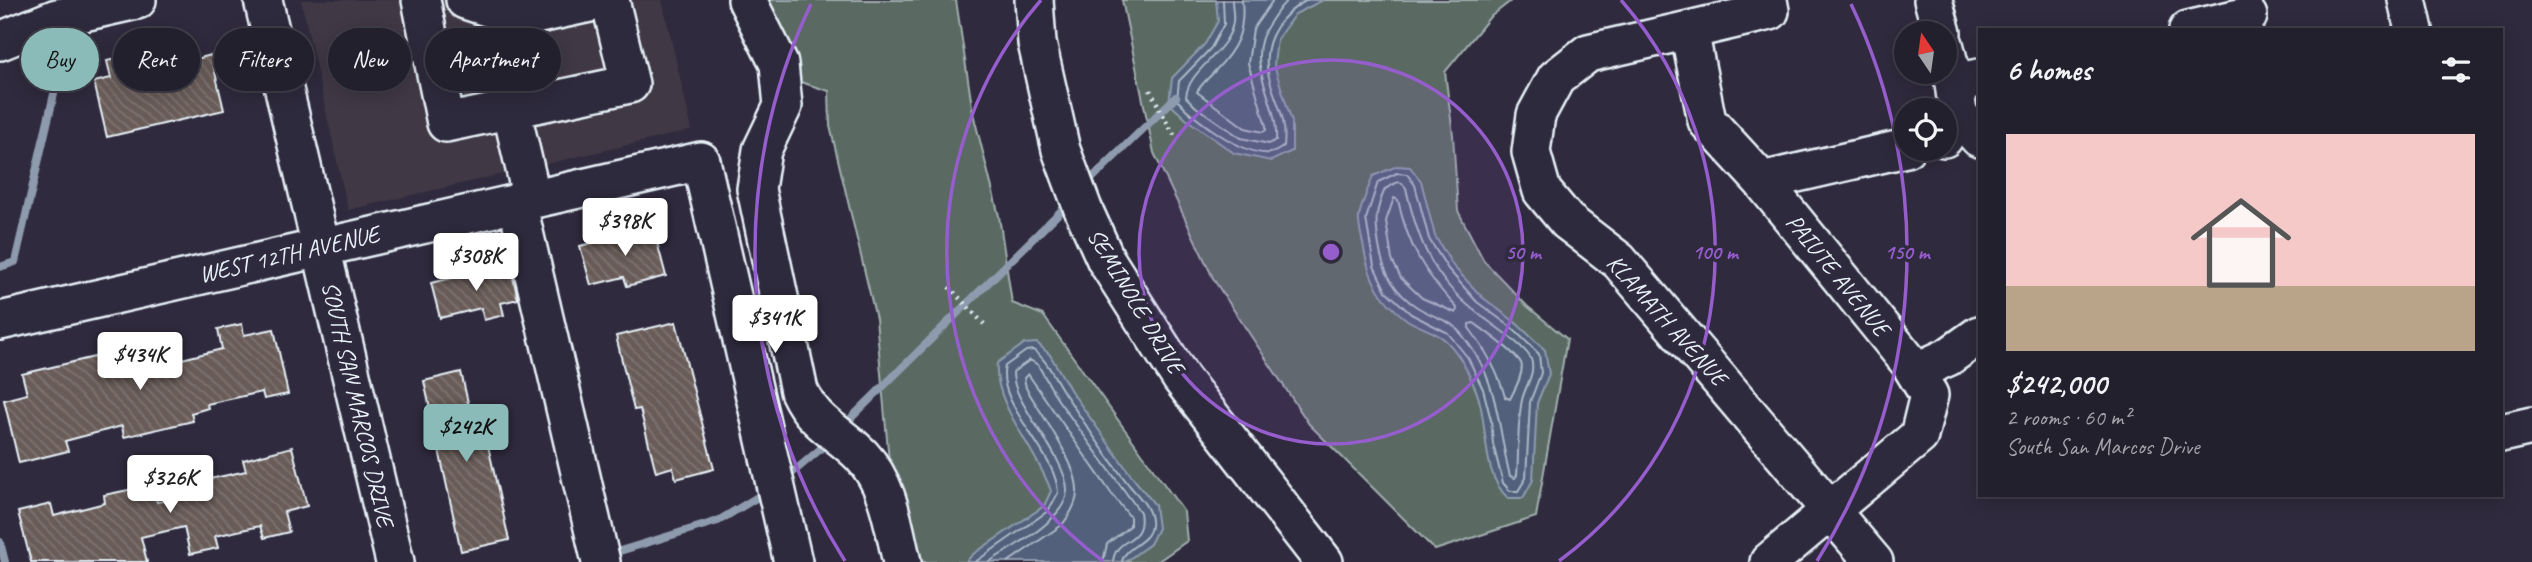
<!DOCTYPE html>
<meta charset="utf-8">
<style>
body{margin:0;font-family:Caveat,sans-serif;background:#2f2d3a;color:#f1f3f6;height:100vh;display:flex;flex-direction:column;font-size:26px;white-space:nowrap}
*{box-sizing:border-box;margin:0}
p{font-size:23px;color:#a3a3aa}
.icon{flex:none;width:38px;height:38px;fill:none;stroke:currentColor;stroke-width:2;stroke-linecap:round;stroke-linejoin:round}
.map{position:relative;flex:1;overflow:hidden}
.drawer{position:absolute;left:1978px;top:28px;width:525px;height:469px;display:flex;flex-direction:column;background:#23202e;border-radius:0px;box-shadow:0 4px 18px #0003,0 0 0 2px #403e4a}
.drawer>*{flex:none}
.banner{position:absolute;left:21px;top:28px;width:665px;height:63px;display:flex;gap:14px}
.needle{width:46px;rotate:347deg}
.controls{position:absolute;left:1894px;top:21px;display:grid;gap:14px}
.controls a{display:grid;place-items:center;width:63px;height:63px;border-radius:50%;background:#23202e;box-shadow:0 4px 18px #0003,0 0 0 2px #403e4a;font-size:35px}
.price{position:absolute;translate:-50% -60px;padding:0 16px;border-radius:7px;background:#fff;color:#222;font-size:23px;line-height:46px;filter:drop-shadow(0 2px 4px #0008)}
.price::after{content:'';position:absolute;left:50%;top:42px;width:21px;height:16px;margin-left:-10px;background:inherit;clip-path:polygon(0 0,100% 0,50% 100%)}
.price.on{background:#8bbbb9;color:#111}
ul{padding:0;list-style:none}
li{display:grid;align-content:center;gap:14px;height:371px;padding:0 28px}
li span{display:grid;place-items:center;height:217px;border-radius:0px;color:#555}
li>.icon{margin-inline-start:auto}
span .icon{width:126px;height:126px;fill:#fffc;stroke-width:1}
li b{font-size:30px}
h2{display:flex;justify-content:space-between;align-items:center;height:84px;padding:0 28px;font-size:30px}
.tag{padding:0 24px;border-radius:32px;background:#23202e;box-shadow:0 4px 18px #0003,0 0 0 2px #403e4a;font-size:24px;line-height:63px}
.tag.on{background:#8bbbb9;color:#111}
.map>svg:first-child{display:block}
</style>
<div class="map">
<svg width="2532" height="562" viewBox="0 0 2532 562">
<defs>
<pattern id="building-back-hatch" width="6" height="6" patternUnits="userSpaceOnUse" patternTransform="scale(1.75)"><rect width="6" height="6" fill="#695c58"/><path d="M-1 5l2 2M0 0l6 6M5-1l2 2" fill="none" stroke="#7e7471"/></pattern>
</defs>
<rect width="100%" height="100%" fill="#2f2a3d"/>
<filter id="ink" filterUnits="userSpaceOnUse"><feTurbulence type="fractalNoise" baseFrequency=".0143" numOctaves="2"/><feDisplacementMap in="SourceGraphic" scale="14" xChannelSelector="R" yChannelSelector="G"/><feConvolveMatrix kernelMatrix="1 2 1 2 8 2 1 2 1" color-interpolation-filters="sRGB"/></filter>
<g filter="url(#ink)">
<path fill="#403945" d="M301,0H662L692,130L348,210Z"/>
<path fill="#5a6b64" stroke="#a1aeae" stroke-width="2" d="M764,0H956L973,113L999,216L1012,303L1043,315L1184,512L1187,541L1157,562H913L889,461L876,319L830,126L829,91L797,81Z
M1122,0H1512L1489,18L1445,72L1453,135L1458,211L1484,261L1527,306L1567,339L1536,517L1435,550L1309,424L1214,280L1154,153Z"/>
<path fill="#52617c" stroke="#8e9bae" stroke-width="2" d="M1216,0H1323L1295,14L1277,39L1274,65L1292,122V151L1271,161L1234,153L1186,119L1169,103L1172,78L1205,44L1218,21Z
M1397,166L1410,167L1421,181L1435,236L1453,266L1482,297L1515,322L1545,350L1549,374L1537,403L1533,480L1523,498H1508C1479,471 1490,422 1475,388C1468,371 1458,351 1444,339C1433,330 1417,327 1406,319C1378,298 1368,277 1363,243C1361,235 1358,225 1359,216C1362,203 1368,189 1373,176Z
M1037,343L1050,355L1071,391L1133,478L1155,505L1158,528L1150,544L1125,562H966L972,555L1044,506L1051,491C1037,450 993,404 997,363L1024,344Z"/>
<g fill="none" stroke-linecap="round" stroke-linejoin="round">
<path stroke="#acb7c6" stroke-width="2" d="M1223,0L1224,24L1211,48L1179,81L1177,100C1194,119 1243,156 1270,153C1275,153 1281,148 1284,146C1288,111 1270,96 1267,66C1264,37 1283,13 1307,0
M1232,0C1232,7 1234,15 1233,22C1229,53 1188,69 1186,97L1196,107L1241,138L1269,144L1276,140C1279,97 1240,63 1271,21C1276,13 1281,5 1288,0
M1242,0C1245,32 1237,48 1215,71C1209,78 1201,84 1197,92L1245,128L1263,132L1266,130V126L1248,63L1253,29L1273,0
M1397,173L1407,174L1415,185L1429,239L1448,269L1477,302L1511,327L1539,354L1541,373L1530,402L1526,478L1518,491H1510L1503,483L1493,444L1491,420L1483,389L1468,358L1448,333L1411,314L1386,291L1374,266L1366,219L1378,182Z
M1398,182L1402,183L1406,188C1417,238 1432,278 1475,311C1487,321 1526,346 1531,359C1536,374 1525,386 1522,400C1517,424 1519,450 1517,475L1515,478L1510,476C1499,434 1499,391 1475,353C1469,344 1460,330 1451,324C1440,318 1428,314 1417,307C1395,293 1383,272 1379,246C1375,221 1375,212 1385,189Z
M1394,198L1398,200C1408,247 1425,274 1457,308L1456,313L1422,298L1401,278L1392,260L1386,221Z
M1474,323C1485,331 1515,352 1521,363C1525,372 1514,391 1510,399L1505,397C1498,371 1485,349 1469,328V324Z
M975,562L1048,511L1058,493C1057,453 995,404 1005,366L1026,351L1033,350C1049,361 1056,382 1067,397C1087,427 1107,457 1129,485C1139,497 1153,509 1151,526C1149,544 1124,546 1122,562
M989,562C1011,547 1067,520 1067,490C1067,469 1042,435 1031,417C1023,403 1013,389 1013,372L1030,360L1038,365L1058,400L1140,512C1146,546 1115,535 1113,562
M1008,562L1062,525C1069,516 1078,502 1077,490C1077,463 1040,412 1026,388L1024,378L1028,374L1111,493L1130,517V526L1107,544L1103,562"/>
<path stroke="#8e9bae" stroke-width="8" d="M1085,185L1176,97
M0,267L15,262L64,51
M842,427L1069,203
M785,479L831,440
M0,542L5,562
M610,554L718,521L766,492"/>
</g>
<path fill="url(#building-back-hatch)" stroke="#e8f1f8" stroke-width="2" d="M189,41L193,60L211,55L224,110L107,137L94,82L111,78L107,61Z
M653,227L666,276L627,286L624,277L591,285L580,246Z
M510,264L518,299L501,303L504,315L484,320L481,308L440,318L431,283Z
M676,322L714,469L676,479L673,467L656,472L640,409L634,410L616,336Z
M242,324L244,335L274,329L288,394L264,399L262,392L207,404L208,408L191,413L193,421L124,437L122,426L65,441L68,451L19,463L4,400L27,394L22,374L103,355L108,375L147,366L142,347L168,340L174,361L222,349L218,329Z
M461,372L469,407L479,405L509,540L461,551L424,381Z
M292,447L307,506L284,512L289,532L264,538L260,526L215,536L218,548L190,554L184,527L141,537L147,562H31L18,512L51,504L54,516L105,503L104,495L153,485L157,502L194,495L191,483L246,471L243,460Z"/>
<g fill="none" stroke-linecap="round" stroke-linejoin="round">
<defs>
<path id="minor" d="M263,0L395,562
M421,0L446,123L630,84L610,0
M465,0L521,18L604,0
M747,0L779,64L783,106L762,150L756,189L799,391C814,424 839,432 862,456C889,485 893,525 902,562
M1034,0L1037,43L1061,150L1083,209L1106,260L1181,378L1324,562
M1768,0L1770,11L1689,30L1707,121L1762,181L1909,362L1929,395L1919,436L1769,562
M1933,0L1942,33
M2407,0L2414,30
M1689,30L1588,53L1556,78L1536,115L1531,152L1542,191L1567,221L1619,261L1874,562
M2188,30L2248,16
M0,41L57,18L137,0
M1944,44L1954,83L1979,78
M511,109L532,199
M1958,114L1979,138
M1944,138L1958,114L1954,83
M1762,181L1906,148
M517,202L601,562
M0,321L701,161L793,562
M1915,372L1948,357L1979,335
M2501,433L2532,426"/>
</defs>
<use href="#minor" stroke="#e8f1f8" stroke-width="42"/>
<path stroke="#e8f1f8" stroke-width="4.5" stroke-dasharray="2 5" stroke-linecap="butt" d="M1150,90L1175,137
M949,287L984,324"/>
<use href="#minor" stroke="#2f2a3d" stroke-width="37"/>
</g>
</g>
<circle cx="1331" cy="252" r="192" fill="#965dcd" fill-opacity=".12"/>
<g fill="none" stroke="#965dcd" stroke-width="3.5">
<circle cx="1331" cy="252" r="192"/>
<path d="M1103 561A384 384 0 0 1 1041 0M1621 0A384 384 0 0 1 1559 561"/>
<path d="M845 561A576 576 0 0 1 811 4M1851 4A576 576 0 0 1 1817 561"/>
</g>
<g text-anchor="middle" stroke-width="7" stroke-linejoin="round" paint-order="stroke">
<g font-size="24" fill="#e8f1f8" stroke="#2f2a3d">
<text transform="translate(289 254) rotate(-13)" y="8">WEST 12TH AVENUE</text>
<text transform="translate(1838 275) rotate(51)" y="8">PAIUTE AVENUE</text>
<text transform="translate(1136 301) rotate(59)" y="8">SEMINOLE DRIVE</text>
<text transform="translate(1667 320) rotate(48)" y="8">KLAMATH AVENUE</text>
<text transform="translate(358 404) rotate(77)" y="8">SOUTH SAN MARCOS DRIVE</text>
</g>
</g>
<circle cx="1331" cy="252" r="10" fill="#965dcd" stroke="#2f2a3d" stroke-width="3.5"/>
<g font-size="21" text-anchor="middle" font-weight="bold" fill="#965dcd" stroke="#2f2a3d" stroke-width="7" stroke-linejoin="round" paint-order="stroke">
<text x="1523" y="259">50 m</text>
<text x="1715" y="259">100 m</text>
<text x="1907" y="259">150 m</text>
</g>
</svg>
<div class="controls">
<a><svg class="needle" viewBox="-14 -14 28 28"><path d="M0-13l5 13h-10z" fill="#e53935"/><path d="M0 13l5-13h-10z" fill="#a3a3aa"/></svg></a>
<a><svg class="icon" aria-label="locate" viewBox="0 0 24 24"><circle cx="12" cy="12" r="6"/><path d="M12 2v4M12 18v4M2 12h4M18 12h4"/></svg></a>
</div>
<b class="price" style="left:625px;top:258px">$398K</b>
<b class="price" style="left:476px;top:293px">$308K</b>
<b class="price" style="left:775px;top:355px">$341K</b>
<b class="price" style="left:140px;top:392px">$434K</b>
<b class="price on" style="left:466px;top:464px">$242K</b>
<b class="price" style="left:170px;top:515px">$326K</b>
<div class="banner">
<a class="tag on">Buy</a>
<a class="tag">Rent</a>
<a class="tag">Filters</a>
<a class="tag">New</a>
<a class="tag">Apartment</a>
</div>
<section class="drawer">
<h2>6 homes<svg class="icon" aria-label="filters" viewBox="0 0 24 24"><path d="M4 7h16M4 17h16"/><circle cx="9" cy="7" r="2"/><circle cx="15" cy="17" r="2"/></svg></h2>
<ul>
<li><span style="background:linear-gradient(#f6c9c9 70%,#b9a48a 0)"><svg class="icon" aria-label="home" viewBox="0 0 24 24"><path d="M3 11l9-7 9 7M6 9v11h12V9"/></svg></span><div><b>$242,000</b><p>2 rooms · 60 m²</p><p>South San Marcos Drive</p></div></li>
</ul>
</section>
</div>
